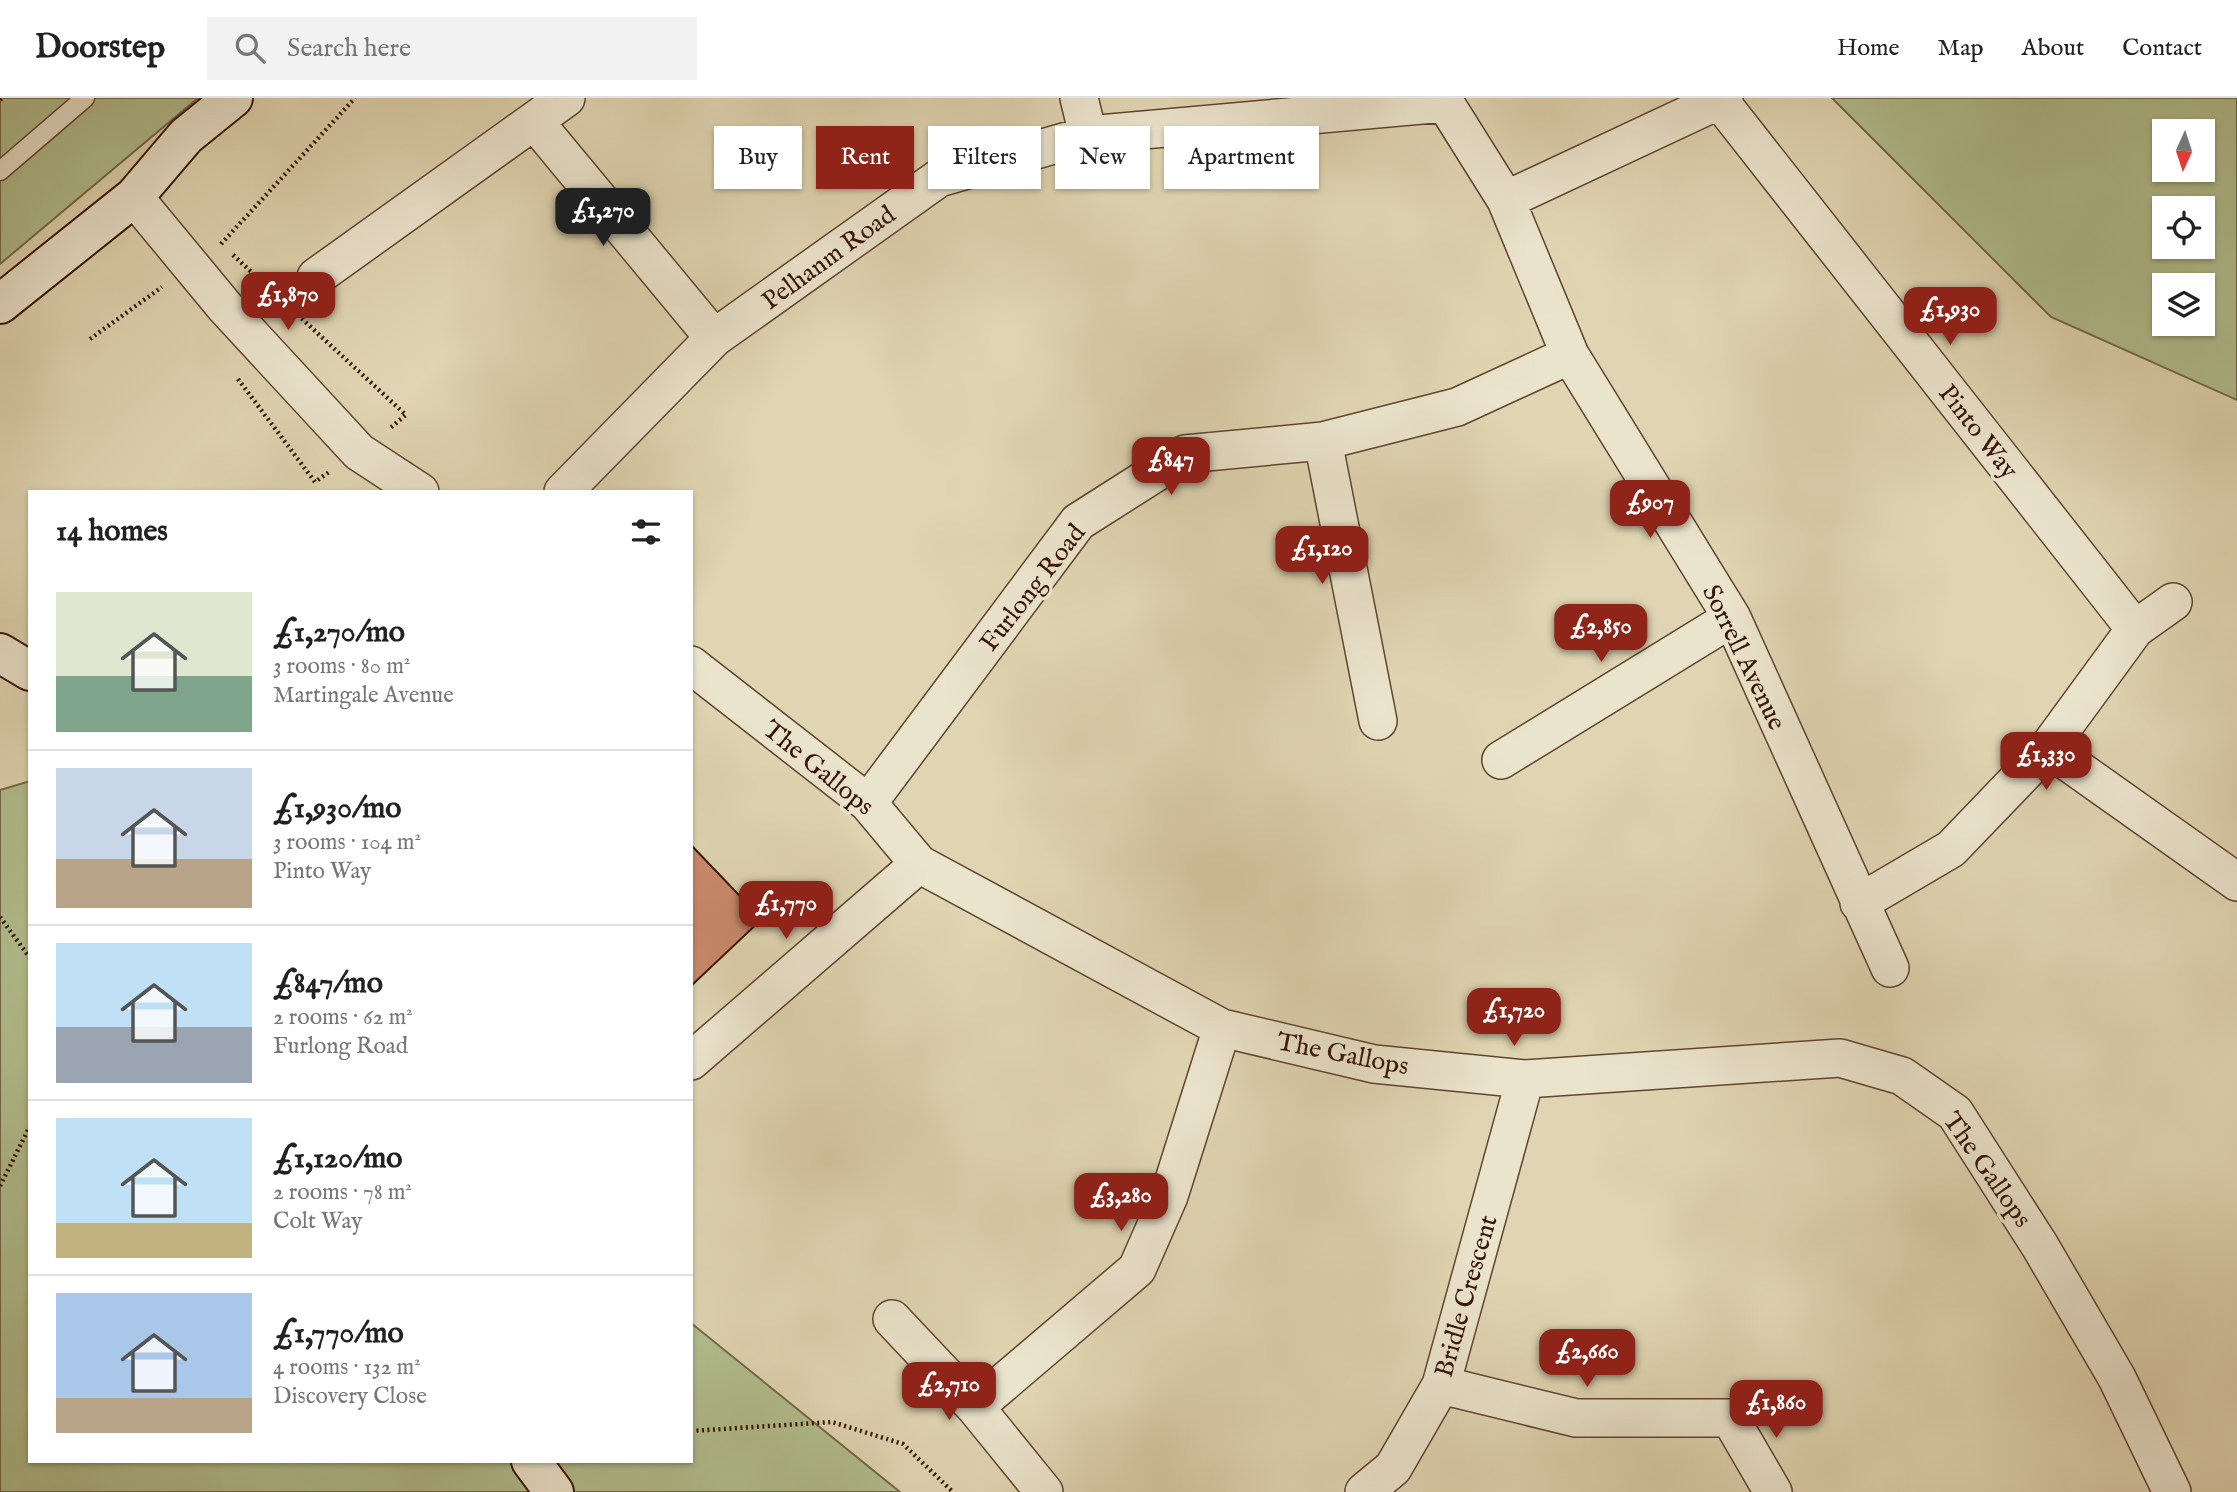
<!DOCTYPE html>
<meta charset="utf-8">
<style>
body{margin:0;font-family:"IM FELL English",serif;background:#f2f2f2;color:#222;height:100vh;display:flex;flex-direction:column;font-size:26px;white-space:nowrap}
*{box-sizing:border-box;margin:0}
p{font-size:23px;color:#767676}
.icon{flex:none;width:38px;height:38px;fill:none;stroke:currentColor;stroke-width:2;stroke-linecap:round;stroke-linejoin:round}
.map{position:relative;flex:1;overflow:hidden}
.panel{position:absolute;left:28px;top:392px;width:665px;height:973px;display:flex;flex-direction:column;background:#fff;border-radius:0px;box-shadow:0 2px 5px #0004}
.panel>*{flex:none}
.guide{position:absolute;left:714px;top:28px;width:665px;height:63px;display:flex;gap:14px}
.needle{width:46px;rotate:183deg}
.fabs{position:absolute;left:2152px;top:21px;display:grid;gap:14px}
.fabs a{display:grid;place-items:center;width:63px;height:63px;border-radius:0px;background:#fff;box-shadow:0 2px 5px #0004;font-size:35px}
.price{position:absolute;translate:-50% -60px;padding:0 16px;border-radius:14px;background:#8f2418;color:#fff;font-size:23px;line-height:46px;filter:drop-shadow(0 2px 4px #0008)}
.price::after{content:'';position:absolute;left:50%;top:42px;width:21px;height:16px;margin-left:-10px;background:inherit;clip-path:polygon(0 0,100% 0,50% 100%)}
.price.active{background:#222;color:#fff}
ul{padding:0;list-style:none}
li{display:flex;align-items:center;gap:21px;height:175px;padding:0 28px}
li+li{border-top:2px solid #e0e0e0}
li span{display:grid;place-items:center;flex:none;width:196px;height:140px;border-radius:0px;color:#555}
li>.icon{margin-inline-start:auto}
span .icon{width:84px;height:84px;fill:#fffc;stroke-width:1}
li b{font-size:30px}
h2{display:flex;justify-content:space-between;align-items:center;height:84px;padding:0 28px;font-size:30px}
.pill{padding:0 24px;border-radius:0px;background:#fff;box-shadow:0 2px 5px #0004;font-size:24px;line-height:63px}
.pill.active{background:#8f2418;color:#fff}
header{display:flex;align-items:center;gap:42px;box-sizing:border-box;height:98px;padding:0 35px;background:#fff;border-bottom:2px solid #e0e0e0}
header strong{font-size:33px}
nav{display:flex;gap:38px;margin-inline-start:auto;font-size:24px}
.search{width:490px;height:63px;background:#f2f2f2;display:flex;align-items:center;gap:18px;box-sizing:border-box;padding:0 24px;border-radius:0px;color:#767676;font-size:26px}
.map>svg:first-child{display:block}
</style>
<header>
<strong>Doorstep</strong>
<div class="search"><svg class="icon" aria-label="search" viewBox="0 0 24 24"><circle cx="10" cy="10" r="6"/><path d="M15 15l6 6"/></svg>Search here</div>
<nav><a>Home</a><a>Map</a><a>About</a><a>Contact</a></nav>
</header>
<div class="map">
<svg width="2237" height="1394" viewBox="0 0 2237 1394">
<rect width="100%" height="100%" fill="#e0d5b2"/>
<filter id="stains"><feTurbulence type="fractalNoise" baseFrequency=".00286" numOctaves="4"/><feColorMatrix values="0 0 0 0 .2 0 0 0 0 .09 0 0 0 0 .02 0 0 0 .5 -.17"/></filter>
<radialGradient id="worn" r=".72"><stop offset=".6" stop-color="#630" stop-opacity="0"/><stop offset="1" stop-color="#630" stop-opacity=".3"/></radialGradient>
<path fill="#b1bd8d" stroke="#746849" stroke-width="2" fill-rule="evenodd" d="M0,0H198L0,166Z
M1832,0H2237V302L2051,219ZM2203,33V72H2165V33ZM2203,110V149H2165V110ZM2165,187H2203V226H2165Z
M30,683V1363H691V1225L900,1394H0V692Z"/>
<path fill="#cb8b6c" stroke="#361405" stroke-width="2" d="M691,747L762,821L691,888Z"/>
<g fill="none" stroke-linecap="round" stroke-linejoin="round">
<defs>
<path id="lane" d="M0,73L85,0"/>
<path id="street" d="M1079,0L1088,37
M1442,0L1506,102L1570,257L1732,520L1890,870
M1720,3L2135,531
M535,24L714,240
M134,99L225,209L359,354L420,394
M1506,102L1724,0
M316,179L566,0
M1323,343L1378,623
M563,394L714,240L939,80L1088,37L1444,5
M691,567L868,705L919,766L1222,930L1374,966L1525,981L1840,960L1902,978L1955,1015L2040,1148L2117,1280L2172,1394
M2048,650L2237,784
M1501,662L1732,520
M868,705L1078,424L1185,356L1323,343L1457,309L1570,257
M1859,805L1951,751L2048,650L2135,531L2173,504
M691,963L919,766
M892,1221L975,1309L1044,1394
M1441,1287L1576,1320H1730L1773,1394
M975,1309L1137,1171L1169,1098L1222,930
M1364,1394L1393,1370L1441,1287L1525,981"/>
<path id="secondary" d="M0,206L134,99L186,38L233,0
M0,555L30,573
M531,1363L554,1394"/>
</defs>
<use href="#lane" stroke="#604430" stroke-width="21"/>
<use href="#street" stroke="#604430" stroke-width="40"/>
<use href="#secondary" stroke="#361405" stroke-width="42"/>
<path stroke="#361405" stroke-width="4.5" stroke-dasharray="2 3.5" stroke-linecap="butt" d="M0,2L2,0
M221,146L355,0
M233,157L406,317L390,330
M90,241L162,189
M238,281L315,384L329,374
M0,819L30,860
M0,1088L30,1028
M691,1333L832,1324L903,1346L953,1394"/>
<use href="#lane" stroke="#ebe4cd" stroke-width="18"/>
<use href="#street" stroke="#ebe4cd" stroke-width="37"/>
<use href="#secondary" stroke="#ebe4cd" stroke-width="38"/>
</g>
<g text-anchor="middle" stroke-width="7" stroke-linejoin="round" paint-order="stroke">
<g font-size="26" fill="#361405" stroke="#ebe4cd">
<text transform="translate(828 159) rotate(-36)" y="9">Pelhanm Road</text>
<text transform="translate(1979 333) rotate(52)" y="9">Pinto Way</text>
<text transform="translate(1032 489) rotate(-52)" y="9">Furlong Road</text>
<text transform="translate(1745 559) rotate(64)" y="9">Sorrell Avenue</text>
<text transform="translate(819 669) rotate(39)" y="9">The Gallops</text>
<text transform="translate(1343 955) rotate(11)" y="9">The Gallops</text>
<text transform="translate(1988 1071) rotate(55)" y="9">The Gallops</text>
<text transform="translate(1465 1198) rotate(-74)" y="9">Bridle Crescent</text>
</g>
</g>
<rect width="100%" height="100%" filter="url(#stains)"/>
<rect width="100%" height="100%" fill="url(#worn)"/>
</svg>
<div class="fabs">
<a><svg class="needle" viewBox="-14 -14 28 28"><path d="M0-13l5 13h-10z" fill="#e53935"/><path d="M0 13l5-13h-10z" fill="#767676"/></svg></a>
<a><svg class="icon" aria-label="locate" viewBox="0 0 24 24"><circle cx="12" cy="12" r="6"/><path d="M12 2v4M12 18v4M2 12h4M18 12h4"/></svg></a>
<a><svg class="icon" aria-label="layers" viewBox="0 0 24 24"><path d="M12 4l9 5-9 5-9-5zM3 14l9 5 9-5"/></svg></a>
</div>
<b class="price active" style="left:603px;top:150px">£1,270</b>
<b class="price" style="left:288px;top:234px">£1,870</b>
<b class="price" style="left:1950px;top:249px">£1,930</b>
<b class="price" style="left:1171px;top:399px">£847</b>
<b class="price" style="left:1650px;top:442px">£907</b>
<b class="price" style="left:1322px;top:488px">£1,120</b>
<b class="price" style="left:1601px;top:566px">£2,850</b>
<b class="price" style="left:2046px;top:694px">£1,330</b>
<b class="price" style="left:786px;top:843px">£1,770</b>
<b class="price" style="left:1514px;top:950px">£1,720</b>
<b class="price" style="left:1121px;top:1135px">£3,280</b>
<b class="price" style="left:1587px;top:1291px">£2,660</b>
<b class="price" style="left:949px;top:1324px">£2,710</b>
<b class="price" style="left:1776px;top:1342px">£1,860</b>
<div class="guide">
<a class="pill">Buy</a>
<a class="pill active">Rent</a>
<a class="pill">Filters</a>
<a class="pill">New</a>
<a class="pill">Apartment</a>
</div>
<section class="panel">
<h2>14 homes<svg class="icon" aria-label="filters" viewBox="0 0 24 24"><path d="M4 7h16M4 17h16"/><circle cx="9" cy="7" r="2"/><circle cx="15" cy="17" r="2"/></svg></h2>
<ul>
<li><span style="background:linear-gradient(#dfe7d0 60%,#7fa58c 0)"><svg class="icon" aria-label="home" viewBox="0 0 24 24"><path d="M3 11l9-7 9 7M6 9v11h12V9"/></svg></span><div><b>£1,270/mo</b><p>3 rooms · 80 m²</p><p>Martingale Avenue</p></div></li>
<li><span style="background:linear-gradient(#c9d6e8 65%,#b9a48a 0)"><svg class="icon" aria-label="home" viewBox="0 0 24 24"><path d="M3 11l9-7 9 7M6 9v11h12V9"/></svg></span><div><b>£1,930/mo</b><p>3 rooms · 104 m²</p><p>Pinto Way</p></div></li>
<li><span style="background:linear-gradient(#bfe0f5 60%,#9aa5b1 0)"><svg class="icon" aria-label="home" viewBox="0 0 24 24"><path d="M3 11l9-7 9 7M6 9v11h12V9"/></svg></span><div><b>£847/mo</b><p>2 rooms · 62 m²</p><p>Furlong Road</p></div></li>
<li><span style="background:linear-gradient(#bfe0f5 75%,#c2b280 0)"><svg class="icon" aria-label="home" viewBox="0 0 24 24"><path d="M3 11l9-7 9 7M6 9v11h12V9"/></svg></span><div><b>£1,120/mo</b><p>2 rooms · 78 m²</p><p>Colt Way</p></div></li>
<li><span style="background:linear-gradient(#a9c7e8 75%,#b9a48a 0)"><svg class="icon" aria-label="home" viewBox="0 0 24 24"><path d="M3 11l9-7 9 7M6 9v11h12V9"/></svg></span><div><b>£1,770/mo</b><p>4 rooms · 132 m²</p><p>Discovery Close</p></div></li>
</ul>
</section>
</div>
